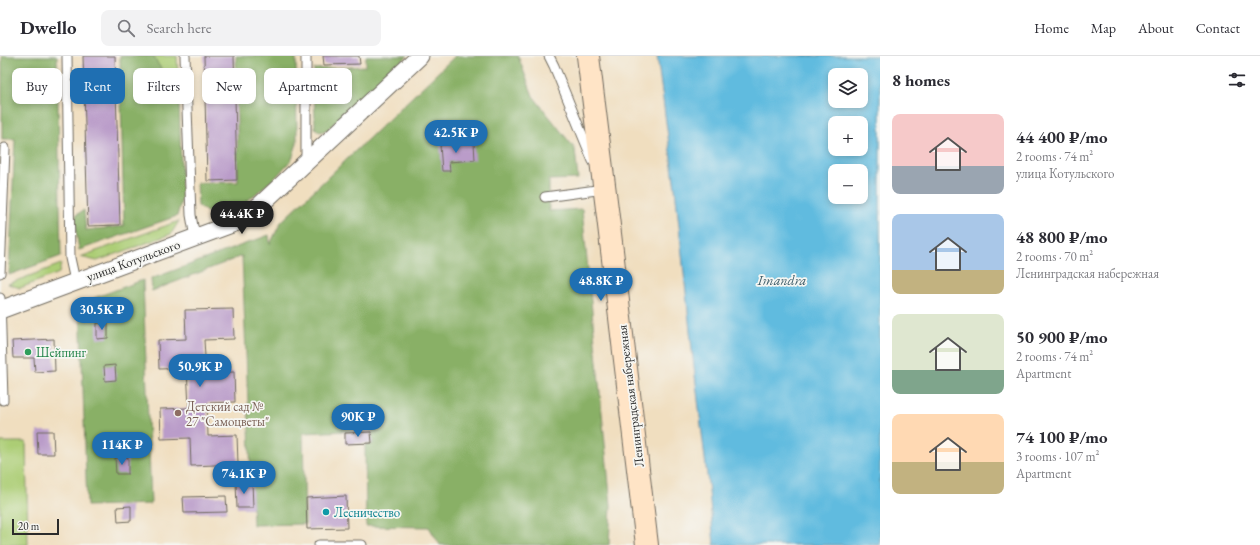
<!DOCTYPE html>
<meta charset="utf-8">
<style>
body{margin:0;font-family:"EB Garamond",serif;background:#f2f2f3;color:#2b2b33;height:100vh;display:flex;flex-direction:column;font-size:15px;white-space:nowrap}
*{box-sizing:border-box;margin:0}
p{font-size:13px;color:#7c7c81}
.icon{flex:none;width:22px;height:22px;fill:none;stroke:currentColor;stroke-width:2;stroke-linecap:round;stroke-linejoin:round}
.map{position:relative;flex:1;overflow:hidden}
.drawer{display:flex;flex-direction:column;background:#fff;width:380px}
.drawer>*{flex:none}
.guide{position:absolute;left:12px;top:12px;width:380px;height:36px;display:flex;gap:8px}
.buttons{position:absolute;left:828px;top:12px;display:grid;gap:8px}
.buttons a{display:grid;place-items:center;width:40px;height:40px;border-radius:8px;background:#fff;box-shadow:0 2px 6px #0003;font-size:20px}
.scale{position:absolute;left:12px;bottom:10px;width:47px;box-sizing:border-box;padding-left:4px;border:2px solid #2b2b2b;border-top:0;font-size:11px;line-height:14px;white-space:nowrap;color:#2b2b2b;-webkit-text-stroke:3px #f6f6f2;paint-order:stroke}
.price{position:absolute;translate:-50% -34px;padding:0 9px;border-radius:14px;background:#1f6fb2;color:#fff;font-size:13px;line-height:26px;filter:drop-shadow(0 1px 2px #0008)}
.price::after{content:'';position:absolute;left:50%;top:24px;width:12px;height:9px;margin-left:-6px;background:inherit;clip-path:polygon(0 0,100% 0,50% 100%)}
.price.on{background:#222;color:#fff}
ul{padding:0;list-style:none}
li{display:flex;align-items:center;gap:12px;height:100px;padding:0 12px}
li span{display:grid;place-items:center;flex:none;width:112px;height:80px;border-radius:8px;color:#555}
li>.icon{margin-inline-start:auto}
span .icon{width:48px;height:48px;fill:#fffc;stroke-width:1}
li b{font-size:17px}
h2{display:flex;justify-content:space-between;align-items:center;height:48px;padding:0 12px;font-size:17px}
.tag{padding:0 14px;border-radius:8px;background:#fff;box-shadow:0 2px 6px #0003;font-size:14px;line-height:36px}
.tag.on{background:#1f6fb2;color:#fff}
header{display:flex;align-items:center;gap:24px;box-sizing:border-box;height:56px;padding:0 20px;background:#fff;border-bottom:1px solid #e1e1e2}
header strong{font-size:19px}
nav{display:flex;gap:22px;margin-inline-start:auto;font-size:14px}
.search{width:280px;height:36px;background:#f2f2f3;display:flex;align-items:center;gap:10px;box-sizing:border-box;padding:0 14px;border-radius:8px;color:#7c7c81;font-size:15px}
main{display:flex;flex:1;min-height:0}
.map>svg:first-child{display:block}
</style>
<header>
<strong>Dwello</strong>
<div class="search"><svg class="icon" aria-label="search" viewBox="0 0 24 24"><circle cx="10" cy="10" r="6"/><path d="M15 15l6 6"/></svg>Search here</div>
<nav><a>Home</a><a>Map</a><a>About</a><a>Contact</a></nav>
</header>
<main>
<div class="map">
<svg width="880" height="489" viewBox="0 0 880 489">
<rect width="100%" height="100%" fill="#f6f6f2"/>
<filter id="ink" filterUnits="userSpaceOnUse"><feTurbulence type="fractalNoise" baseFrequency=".025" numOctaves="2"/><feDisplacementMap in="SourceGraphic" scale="8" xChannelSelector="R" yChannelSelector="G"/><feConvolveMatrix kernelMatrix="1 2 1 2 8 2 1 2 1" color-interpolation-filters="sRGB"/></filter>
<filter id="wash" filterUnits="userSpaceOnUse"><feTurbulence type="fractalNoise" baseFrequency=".012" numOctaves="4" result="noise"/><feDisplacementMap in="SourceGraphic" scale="16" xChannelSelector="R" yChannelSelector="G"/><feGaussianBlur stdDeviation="0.9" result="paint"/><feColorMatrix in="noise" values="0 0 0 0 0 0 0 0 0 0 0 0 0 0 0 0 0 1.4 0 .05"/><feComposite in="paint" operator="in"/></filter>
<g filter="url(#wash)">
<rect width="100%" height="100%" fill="#f0debf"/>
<path fill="#accd75" stroke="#6c7c50" d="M132,0H177L179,42L159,10Z
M179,165L171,178L97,205L80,201Z
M61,208L59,217L20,232L8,228Z
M0,386H26L28,489H0Z"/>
<path fill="#89b066" stroke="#5a6e48" d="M2,0H57L61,200L9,219L15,83H2Z
M120,0H153L179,42L182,142L177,160L79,194L76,175V159L84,154L86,174L124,170Z
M236,0H296L297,87L292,103L276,121L247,145L223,157L207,156L198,150L197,127L238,126Z
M366,0H408L368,35L327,74L320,76L315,72L314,13L366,10Z
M455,0H518L533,40L575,93L578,123L549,124V155L582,153L611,449L609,489H440L429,471L366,470L365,389L373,388L372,374L303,377L305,468L253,469L242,200L152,235L151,223L269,179L270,188L281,166Z
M143,224L151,448L87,450L80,247Z"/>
<path fill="#61bbdf" stroke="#467385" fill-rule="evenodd" d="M657,0H880V489H714L709,436L692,294L675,132ZM835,19H861V45H835ZM835,67H861V93H835ZM835,115H861V141H835Z"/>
<g id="blocks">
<path fill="#ba9cc9" d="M83,0H115L120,169L88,170Z
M204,0H234L237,124L207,125Z
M323,0H359L360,8L324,9Z
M474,87L475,104L449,106L450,115H442L440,89Z
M233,253L234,283L204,284L206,317L234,316L235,346L207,347L208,380L237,379L238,408L191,410L190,382L161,383L160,353L189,352L187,312L159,313L158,284L186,283L185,254Z
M97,267H108V282L97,283Z
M54,283L55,315L35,316L34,302H13L12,285Z
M115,309L116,324L105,325L104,310Z
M37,375H53L54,398H38Z
M371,376L372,387L345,388V377Z
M128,401V418H116L115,402Z
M236,426H252L253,452H237Z
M226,440L227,456L184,457L183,441Z
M346,440L347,472L307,473L306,442Z
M131,450V465L118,466L117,451Z"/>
</g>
</g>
<g filter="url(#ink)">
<use href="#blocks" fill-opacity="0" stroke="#706a5f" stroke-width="1"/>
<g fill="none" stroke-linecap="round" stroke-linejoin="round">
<defs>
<path id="lane" d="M67,0L70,202L75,225
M185,0L191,159L195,182
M549,0L554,10L593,105
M306,106V0
M545,141L604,133
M0,217L5,92
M0,242L3,344
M319,489H362"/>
<path id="street" d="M0,254L237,166L260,149L420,0"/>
<path id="secondary" d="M588,0L608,161L647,489"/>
</defs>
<use href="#lane" stroke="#706a5f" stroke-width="11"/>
<use href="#street" stroke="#706a5f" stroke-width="19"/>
<use href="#secondary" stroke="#706a5f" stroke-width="24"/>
<use href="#lane" stroke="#fff" stroke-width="9"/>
<use href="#street" stroke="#fff" stroke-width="17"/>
<use href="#secondary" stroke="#ffe4c6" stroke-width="22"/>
</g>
</g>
<circle fill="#2e9e5b" stroke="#f6f6f2" stroke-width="1.5" cx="28" cy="296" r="4"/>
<circle fill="#8d6e63" stroke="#f6f6f2" stroke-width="1.5" cx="178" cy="357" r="4"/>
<circle fill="#0f9aa8" stroke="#f6f6f2" stroke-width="1.5" cx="326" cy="456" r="4"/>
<g text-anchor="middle" stroke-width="3.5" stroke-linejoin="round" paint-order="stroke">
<g font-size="13" fill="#2b2b2b" stroke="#f6f6f2">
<text transform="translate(133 204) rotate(-20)" y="5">улица Котульского</text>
<text transform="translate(630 340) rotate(-97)" y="5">Ленинградская набережная</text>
</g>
<g font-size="13" fill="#27864d" stroke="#f6f6f2" text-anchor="start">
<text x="36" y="301">Шейпинг</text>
</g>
<g font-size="13" fill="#785e54" stroke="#f6f6f2" text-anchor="start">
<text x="186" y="355">Детский сад №<tspan x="186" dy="15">27 "Самоцветы"</tspan></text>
</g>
<g font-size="13" fill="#0d838f" stroke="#f6f6f2" text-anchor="start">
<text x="334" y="461">Лесничество</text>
</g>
<g font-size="14" font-style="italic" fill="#3e5d6a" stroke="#f6f6f2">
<text x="782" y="229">Imandra</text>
</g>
</g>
</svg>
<div class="buttons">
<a><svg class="icon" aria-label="layers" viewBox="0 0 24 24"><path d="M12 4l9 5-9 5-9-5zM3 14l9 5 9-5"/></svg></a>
<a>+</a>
<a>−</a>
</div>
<div class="scale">20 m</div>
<b class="price" style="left:456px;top:98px">42.5K ₽</b>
<b class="price on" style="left:242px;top:179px">44.4K ₽</b>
<b class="price" style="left:601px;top:246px">48.8K ₽</b>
<b class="price" style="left:102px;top:275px">30.5K ₽</b>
<b class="price" style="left:200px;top:332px">50.9K ₽</b>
<b class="price" style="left:358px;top:382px">90K ₽</b>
<b class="price" style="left:122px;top:410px">114K ₽</b>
<b class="price" style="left:244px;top:439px">74.1K ₽</b>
<div class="guide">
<a class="tag">Buy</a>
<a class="tag on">Rent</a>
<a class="tag">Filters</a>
<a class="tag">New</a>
<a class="tag">Apartment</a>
</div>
</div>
<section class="drawer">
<h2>8 homes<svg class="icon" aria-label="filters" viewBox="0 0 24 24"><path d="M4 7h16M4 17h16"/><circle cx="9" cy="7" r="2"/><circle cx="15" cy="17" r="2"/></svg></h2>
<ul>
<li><span style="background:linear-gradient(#f6c9c9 65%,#9aa5b1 0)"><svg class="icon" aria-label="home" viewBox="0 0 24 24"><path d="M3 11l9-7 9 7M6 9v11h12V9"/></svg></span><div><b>44 400 ₽/mo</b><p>2 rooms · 74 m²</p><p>улица Котульского</p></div></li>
<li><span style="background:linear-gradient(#a9c7e8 70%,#c2b280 0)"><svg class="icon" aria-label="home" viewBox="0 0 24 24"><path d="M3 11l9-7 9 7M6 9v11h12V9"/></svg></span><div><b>48 800 ₽/mo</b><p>2 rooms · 70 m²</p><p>Ленинградская набережная</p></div></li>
<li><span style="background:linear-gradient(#dfe7d0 70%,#7fa58c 0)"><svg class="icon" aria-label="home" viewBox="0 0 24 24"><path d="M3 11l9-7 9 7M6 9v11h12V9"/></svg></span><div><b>50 900 ₽/mo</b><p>2 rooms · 74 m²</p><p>Apartment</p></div></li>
<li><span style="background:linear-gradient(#ffd9b3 60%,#c2b280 0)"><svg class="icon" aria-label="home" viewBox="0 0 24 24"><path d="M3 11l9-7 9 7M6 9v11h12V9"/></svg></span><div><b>74 100 ₽/mo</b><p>3 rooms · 107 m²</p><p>Apartment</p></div></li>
</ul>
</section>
</main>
